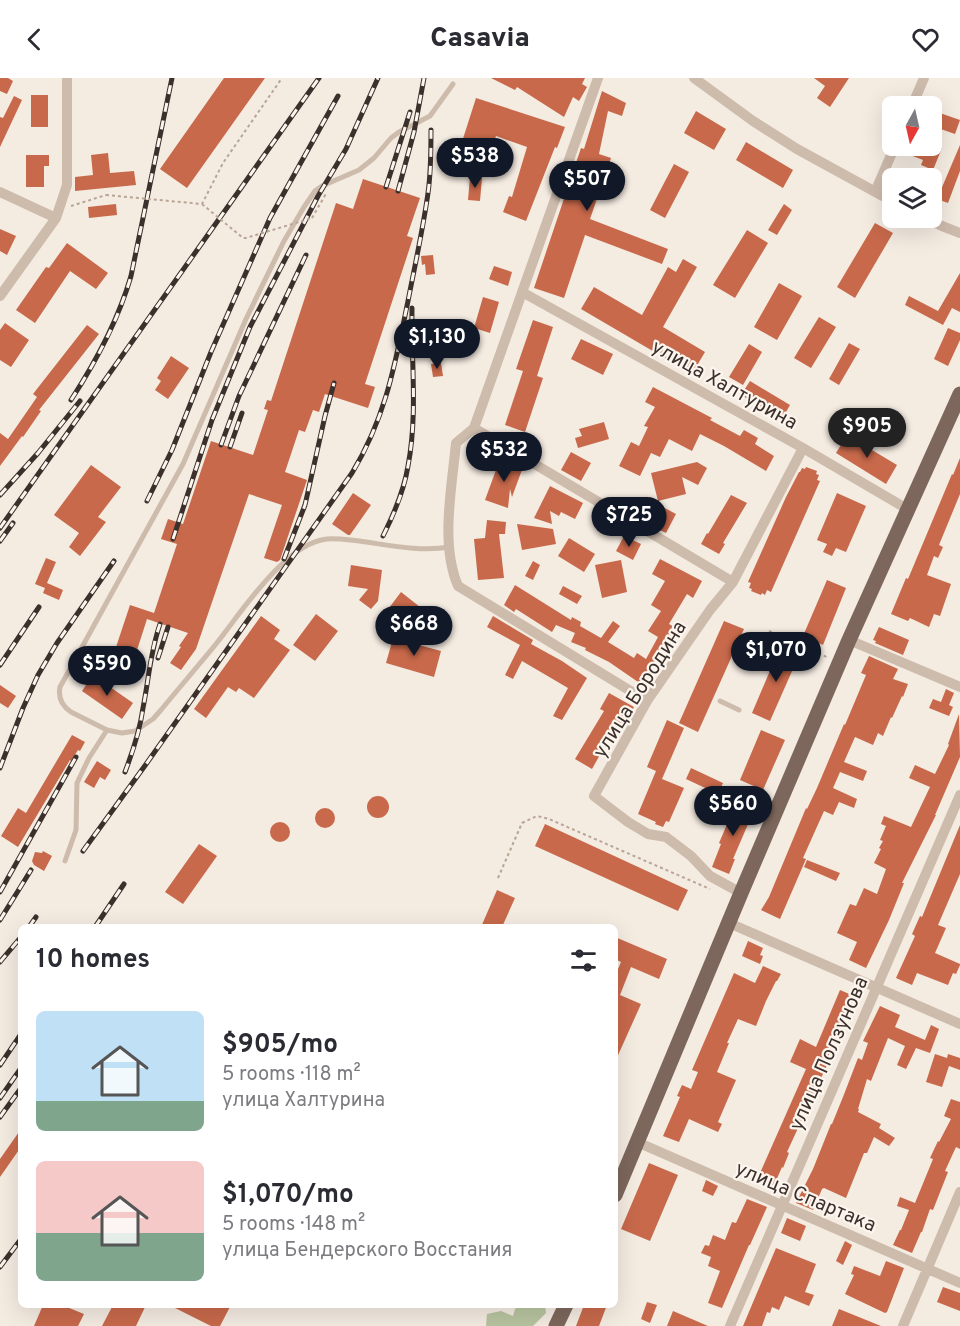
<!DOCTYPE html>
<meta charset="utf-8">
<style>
body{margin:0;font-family:Overpass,sans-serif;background:#f2f2f3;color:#2b2b33;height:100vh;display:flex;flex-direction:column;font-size:22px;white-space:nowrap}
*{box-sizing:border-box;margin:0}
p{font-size:20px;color:#7c7c81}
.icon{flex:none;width:33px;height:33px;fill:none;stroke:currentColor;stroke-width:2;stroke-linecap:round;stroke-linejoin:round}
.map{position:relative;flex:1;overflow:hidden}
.side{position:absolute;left:18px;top:846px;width:600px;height:384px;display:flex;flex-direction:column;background:#fff;border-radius:9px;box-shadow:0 6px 24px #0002}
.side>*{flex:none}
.needle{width:39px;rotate:188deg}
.buttons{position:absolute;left:882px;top:18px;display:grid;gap:12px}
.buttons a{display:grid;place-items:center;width:60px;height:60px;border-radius:9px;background:#fff;box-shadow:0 6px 24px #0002;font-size:30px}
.price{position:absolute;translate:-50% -51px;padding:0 14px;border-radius:21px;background:#111827;color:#fff;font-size:20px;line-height:39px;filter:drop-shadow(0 2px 3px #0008)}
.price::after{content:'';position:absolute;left:50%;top:36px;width:18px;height:14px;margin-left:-9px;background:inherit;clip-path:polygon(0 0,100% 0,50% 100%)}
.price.selected{background:#222;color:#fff}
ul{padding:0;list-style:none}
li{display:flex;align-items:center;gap:18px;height:150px;padding:0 18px}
li span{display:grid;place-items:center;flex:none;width:168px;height:120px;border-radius:9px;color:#555}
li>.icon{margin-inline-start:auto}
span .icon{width:72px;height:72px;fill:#fffc;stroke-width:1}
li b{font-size:26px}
h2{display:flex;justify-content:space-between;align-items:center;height:72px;padding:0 18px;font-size:26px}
header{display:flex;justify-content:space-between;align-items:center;height:78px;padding:0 18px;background:#fff;font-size:27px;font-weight:800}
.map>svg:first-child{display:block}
</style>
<header><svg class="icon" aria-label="back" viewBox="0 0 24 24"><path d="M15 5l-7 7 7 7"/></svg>Casavia<svg class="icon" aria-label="heart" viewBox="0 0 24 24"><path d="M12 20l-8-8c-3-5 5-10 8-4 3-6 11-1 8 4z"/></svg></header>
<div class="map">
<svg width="960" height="1248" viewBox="0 0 960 1248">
<rect width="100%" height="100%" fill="#f4ebe1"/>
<path fill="#b8c4a0" d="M520,1227H545L546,1235L533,1248H486L487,1236L501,1233L513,1238L515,1231Z"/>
<path fill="#c8694b" d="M0,0H8L13,3L7,16L0,13Z
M224,0H265L187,110L160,91Z
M491,0H585L582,6L587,9L579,23L573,19L564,39L517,9L515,12Z
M814,0H849L830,29L817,20L825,8Z
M602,13L626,25L622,38L608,33L599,76L611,80L590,141L668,171L662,186L585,157L564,220L534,210L581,70L584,71Z
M31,17H48V49H31Z
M14,18L22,22L0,69V39L3,40Z
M476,20L565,49L557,70L555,69L526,143L503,134L509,118L512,119L527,69L496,58L489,80L460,70Z
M696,33L726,51L714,72L684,55Z
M934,33L960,42L955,56L932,48V39Z
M746,64L793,92L783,110L736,82Z
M960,67V93L948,125L937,121Z
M913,68H936L942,70L933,92L921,87L923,82L910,77Z
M108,75L110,95L134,93L136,107L75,113V99L93,97L91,77Z
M26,77H49V88H44V109H26Z
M674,86L689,94L665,140L650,132Z
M470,99L482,100L480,123L468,122Z
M363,101L420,120L407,158L413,160L365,306L375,309L368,330L325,316L319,334L313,332L305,354L299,352L285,394L307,402L280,482L277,484L264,480L282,427L249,416L196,571L181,592L170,585L181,569L179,568L188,555L147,541L129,597L109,590L130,527L154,535L177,466L161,461L168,441L183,446L211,363L253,377L268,332L264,331L267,322L271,323L336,125L353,131Z
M116,126L117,137L89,140L88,129Z
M784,126L792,132L777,157L768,152Z
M875,145L893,155L855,220L837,209Z
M0,151L16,158L7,177L0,173Z
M747,152L768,165L735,220L713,207Z
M67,165L108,195L96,211L70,193L35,245L16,232L46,189L49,190Z
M433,177L435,196L426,197L425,186L422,187L421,178Z
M683,181L697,189L663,249L705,274L692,296L581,231L594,209L642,237L668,189L676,194Z
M494,188L512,194L508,208L489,201Z
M960,195V234L952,230L943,247L905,227L909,218L938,233Z
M779,205L802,218L777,262L754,249Z
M483,219L499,224L490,255L474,250Z
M819,239L836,249L811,290L794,280Z
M533,242L553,249L537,298L543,300L525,354L505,347L523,293L516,291Z
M5,245L29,262L11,289L0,282V252Z
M87,247L99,256L39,332L41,333L23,359L22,358L0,388V355L8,361L37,319L33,316Z
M948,250L960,255V262L948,288L934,281Z
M581,261L613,276L603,297L571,281Z
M849,265L860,271L839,307L829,301Z
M749,266L762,274L743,307L729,299Z
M171,278L189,290L168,321L155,312L161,303L157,300Z
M441,285L443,298L433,299L431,286Z
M750,303L790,327L782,341L741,317Z
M653,309L712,340L710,342L740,358L744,352L758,360L755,366L774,378L766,393L724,368L700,356L692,373L669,361L660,379L651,375L640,398L619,388L631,364L639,368L648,349L644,348L655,329L645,324Z
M604,344L609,361L578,370L575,360L582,358L579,351Z
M847,357L897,387L886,406L836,375Z
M571,374L591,385L581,403L561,392Z
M960,380V416L939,467L943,469L938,480L934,478L927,497L951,506L940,538L934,536L929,549L910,540L908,543L891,536L906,500L908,501L952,396L953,397Z
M500,381L523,389L512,419L510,411L508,430L485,422Z
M697,384L707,390L698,407L682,399L686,416L658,423L651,395Z
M91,387L121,409L98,439L106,444L80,478L69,469L79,455L54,437Z
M806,389L817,393L816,396L819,397L817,402L820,403L771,514L767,512L765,517L762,515L761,517L751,513L752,511L749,510L751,505L748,504L786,419L799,394H800L802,390L805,391Z
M550,408L583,425L575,441L561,434L559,438L550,433L552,446L534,440Z
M353,415L371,427L350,457H348L332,446Z
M837,415L866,428L846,474L836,470L832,478L823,474L827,466L817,462Z
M731,417L747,425L723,465L725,466L719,476L701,466L707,455L708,456Z
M646,420L676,436L666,455L658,451L660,446L638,434Z
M487,442L506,444L505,456H499L504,500L478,502L474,461L485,460Z
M517,446L553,451L556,466L522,472Z
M624,458L641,466L633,482L616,473Z
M569,460L595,476L584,494L558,478Z
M46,480L56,484L47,505L63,512L59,522L43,515L45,510L35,506Z
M660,481L702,503L693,520L687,516L669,546L674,549L662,568H664L659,577L641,606L609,584L585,572L586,570L571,564L575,555L556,547L552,554L516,531L514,534L504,527L515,507L571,542L572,539L581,544L580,548L601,560L613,543L620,548L608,564L634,580L637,575L646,581L658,559L648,553L661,533L651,527L665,503L652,496Z
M621,482L627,514L602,520L595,487Z
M533,483L540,487L533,502L525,498Z
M351,487L382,492L378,523L371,531L359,522L368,511L348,508Z
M827,502L846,510L823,567L803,558Z
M563,508L582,518L577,526L559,516Z
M401,514L420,529L405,548L386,534Z
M316,536L338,553L315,583L293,567Z
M261,538L280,552L274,561L290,572L254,620L239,610L236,614L228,609L206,640L194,631Z
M493,538L533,562L531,566L562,583L587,600L562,642L553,638L568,610L522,583L513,601L505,597L520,567L487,549Z
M724,543L744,551L698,654L679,645Z
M879,549L909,562L903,577L875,565L876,563L873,562Z
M393,560L441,573L434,599L386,585Z
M781,567L800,575L770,643L752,635Z
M869,578L898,591L893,601L908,606L903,619L902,618L892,640L891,639L883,658L878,655L873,667L855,659L844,684L867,693L863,703L840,694L833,710L857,721L854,730L839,724L833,737L824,733L803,780L806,781L780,841L761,832L769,819L806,730L807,731L817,710L844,646L845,647L866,597L861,595Z
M93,597L133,625L122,641L82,613Z
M0,607L16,618L8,630L0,625Z
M946,611L954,615L949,627L953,629L949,638L929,630L933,621L941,624Z
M609,615L634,629L626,644H625L619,653L615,650L592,691L575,681L604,633L600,631Z
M959,636L960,679L935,737H936L902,805H904L889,842L866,890L849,882L857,864L837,855L850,826L856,828L864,810L877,816L886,791L874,785L881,771L879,770L883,763L880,762L886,748L881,746L884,738L911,749L930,709L909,700L915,687L935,696L949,667L948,666Z
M667,642L684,650L662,701L684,710L669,744L666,743L663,749L655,746L656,744L638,736L656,693L647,689Z
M761,652L785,662L763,712L740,702Z
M72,657L85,664L80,673L78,672L71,683L70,682L18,769L1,758L18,730L26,735Z
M97,683L111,692L105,702L100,699L94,710L84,704Z
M691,690L723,705L718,716L686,701Z
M367 729a11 11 0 1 1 22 0a11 11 0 1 1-22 0Z
M737,723L755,730L733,781H735L729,796L712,789L721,766L719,765Z
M315 740a10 10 0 1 1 20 0a10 10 0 1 1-20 0Z
M270 754a10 10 0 1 1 20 0a10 10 0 1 1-20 0Z
M545,746L688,812L678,833L535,768Z
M960,747V796L938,847L946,850L935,875L960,886V887L956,896L953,895L948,907L917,895L912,907L896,900L915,858L912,856L920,838L922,839Z
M199,766L217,778L183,826L165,814Z
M43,773L52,778L44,793L34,787L32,783L35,774L42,775Z
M807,782L840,795L836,803L804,789Z
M497,812L515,820L502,849H481Z
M615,859L667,881L659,901L631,889L620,917L641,926L615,984V898L621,884L615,881Z
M748,863L763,870L760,877L763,878L760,886L742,878Z
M763,888L781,896L777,903H776L766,923L756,948L738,941L727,965H729L717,994L736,1002L718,1044L722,1046L718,1054L689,1041L679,1064L663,1058L680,1019L677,1018L682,1007L691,1011L698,994L692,992L734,895L755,905Z
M840,912L854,918L837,958L826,984L828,985L787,1074L789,1075L783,1090L782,1089L772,1112L756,1104L806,991L790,984L800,961L816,969Z
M880,928L900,937L895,949L925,962L931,947L939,951L930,975L916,970L906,991L897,987L905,968L888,960L871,1003L867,1001L858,1031H859L858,1034L881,1046L879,1050L895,1060L889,1068L874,1059L867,1075H864L846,1120L824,1110L822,1111L813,1132L796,1125L813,1091L831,1046H832L843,1019L858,980L862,982L868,965L863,963Z
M935,976L947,980L948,976L960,980V992L949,988L942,1009L926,1004Z
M951,1021L960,1024V1071L956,1069L945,1093L948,1094L933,1132L930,1131L922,1154H921L912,1175L893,1167L900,1152H901L909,1132L897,1128L900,1119L915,1125L933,1081L930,1080L938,1063L939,1064L951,1041L944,1038Z
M21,1051V1069L0,1099V1081Z
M649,1085L678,1097L650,1163L621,1151Z
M706,1102L718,1108L713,1118L702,1113Z
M747,1121L767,1129L750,1167H749L722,1230L708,1225L720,1193L708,1188L711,1179L701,1175L705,1167L709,1168L713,1157L725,1162L732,1144L736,1145Z
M787,1140L806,1148L800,1163L781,1155Z
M845,1163L852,1167L843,1187L836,1183Z
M776,1170L816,1186L805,1214L814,1217L809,1228L785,1218L779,1232L772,1229L770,1235L767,1234L762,1248H743Z
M886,1183L904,1190L887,1234L885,1235L845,1216L854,1197L851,1196L854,1188L880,1198Z
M943,1209L960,1215V1233L937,1224Z
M647,1224L657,1227L650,1245L641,1241Z
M43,1227H62L84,1236L78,1248H34Z
M113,1227H146L136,1248H102Z
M169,1227H231L220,1248H211Z
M584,1227H607L599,1248H576Z
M839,1231L881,1248H832Z
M673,1233L708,1248H667Z"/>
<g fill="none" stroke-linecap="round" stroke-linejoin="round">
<path stroke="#b9a596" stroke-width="2" stroke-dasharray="3 3" stroke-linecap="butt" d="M71,128L106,117
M312,140L327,114
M769,553L829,580
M498,800L522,745L537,738L549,741L710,811"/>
<path stroke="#cdbbac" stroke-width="5" d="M450,469C419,474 389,467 359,463C348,462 337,460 327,461C285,465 241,535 216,566C198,588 179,610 161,632L153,641L135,653L122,655L107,652L71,634C62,628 58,619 60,609L183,386L246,241L284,163L304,129L315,113L322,108L359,92L374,80L391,60L399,54L430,38L453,6
M720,623L739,632
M65,783L76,752L77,705L89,680L107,652"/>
<path stroke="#cdbbac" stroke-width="10" d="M598,0L474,350L456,365C452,409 440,466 458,508L647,623
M694,0L753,43L797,71L892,123
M912,28L924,0
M0,114L56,140
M875,114L895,68
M925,140L942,148L960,155
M522,214L803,370L909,432
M0,218L56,140L67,107V0
M474,350L733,504
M849,562L960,609
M741,815L710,798L691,778L666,759L648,756L628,744L594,718L647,623L710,532L733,504L803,370
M729,845L960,946
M637,1064L960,1205
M730,1248L960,717
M903,1248L960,1114"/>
<path stroke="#7d675c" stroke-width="15" d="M615,1117L741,815L849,562L960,316
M556,1248L566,1227"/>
<defs>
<path id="rail" d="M386,109L410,34
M398,113L414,54L424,0
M71,322C97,282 118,243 131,198L172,0
M221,367L239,318L306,177
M230,369L242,335
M0,417L38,375L80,323
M147,423L172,372L211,274L270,140L338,18
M0,450L319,0
M383,458C394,436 404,413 408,388C418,336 411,282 412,230
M173,461L212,342L250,249L318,118L346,71L378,0
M0,463L13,445
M284,481L305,427L325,338L334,305
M158,580L168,549
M0,587L39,529
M0,690L23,630L38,597L57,565L114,483
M125,694C133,673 140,652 143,630C149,600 150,575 160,546
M83,773L144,689L352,395C386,339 395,286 408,223C415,187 423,151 428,115C431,94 431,73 431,52
M0,814L76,679
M0,842L31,792
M29,849L36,839
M95,849L124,806
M0,884L21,859
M0,987L21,956
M0,1020L21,990
M0,1039L21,1010
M0,1189L21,1161"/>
</defs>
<use href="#rail" stroke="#3b302b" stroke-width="5"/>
<use href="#rail" stroke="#fbf5ee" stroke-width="3" stroke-dasharray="9" stroke-linecap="butt"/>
<path stroke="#b9a596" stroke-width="2" stroke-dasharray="3 3" stroke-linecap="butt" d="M106,117L202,126L223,85L282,0
M202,126L243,160H246L312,140"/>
</g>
<g text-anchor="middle" stroke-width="4.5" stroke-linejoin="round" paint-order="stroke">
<g font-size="20" fill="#3b302b" stroke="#fbf5ee">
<text transform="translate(725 306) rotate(29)" y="7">улица Халтурина</text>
<text transform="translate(639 611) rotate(-58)" y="7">улица Бородина</text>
<text transform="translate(828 975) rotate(-66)" y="7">улица Ползунова</text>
<text transform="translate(806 1118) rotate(23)" y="7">улица Спартака</text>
</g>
</g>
</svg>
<div class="buttons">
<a><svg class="needle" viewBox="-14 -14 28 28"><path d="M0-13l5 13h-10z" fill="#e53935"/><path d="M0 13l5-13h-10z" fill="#7c7c81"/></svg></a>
<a><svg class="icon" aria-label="layers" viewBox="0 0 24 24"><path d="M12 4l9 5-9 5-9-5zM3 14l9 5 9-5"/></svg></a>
</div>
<b class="price" style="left:475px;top:111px">$538</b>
<b class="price" style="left:587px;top:134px">$507</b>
<b class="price" style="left:437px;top:292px">$1,130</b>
<b class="price selected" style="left:867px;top:381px">$905</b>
<b class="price" style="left:504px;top:405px">$532</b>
<b class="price" style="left:629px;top:470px">$725</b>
<b class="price" style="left:414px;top:579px">$668</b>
<b class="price" style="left:776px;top:605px">$1,070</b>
<b class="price" style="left:107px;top:619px">$590</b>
<b class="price" style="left:733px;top:759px">$560</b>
<section class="side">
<h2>10 homes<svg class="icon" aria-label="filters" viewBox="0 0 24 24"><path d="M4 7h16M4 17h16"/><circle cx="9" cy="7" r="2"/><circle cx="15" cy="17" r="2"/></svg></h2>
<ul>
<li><span style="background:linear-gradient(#bfe0f5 75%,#7fa58c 0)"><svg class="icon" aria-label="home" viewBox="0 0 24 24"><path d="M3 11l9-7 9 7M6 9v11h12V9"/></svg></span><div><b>$905/mo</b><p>5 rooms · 118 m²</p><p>улица Халтурина</p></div></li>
<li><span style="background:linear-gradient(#f6c9c9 60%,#7fa58c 0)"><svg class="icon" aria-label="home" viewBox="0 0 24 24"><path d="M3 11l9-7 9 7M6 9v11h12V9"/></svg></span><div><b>$1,070/mo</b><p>5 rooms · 148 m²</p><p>улица Бендерского Восстания</p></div></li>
</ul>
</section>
</div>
